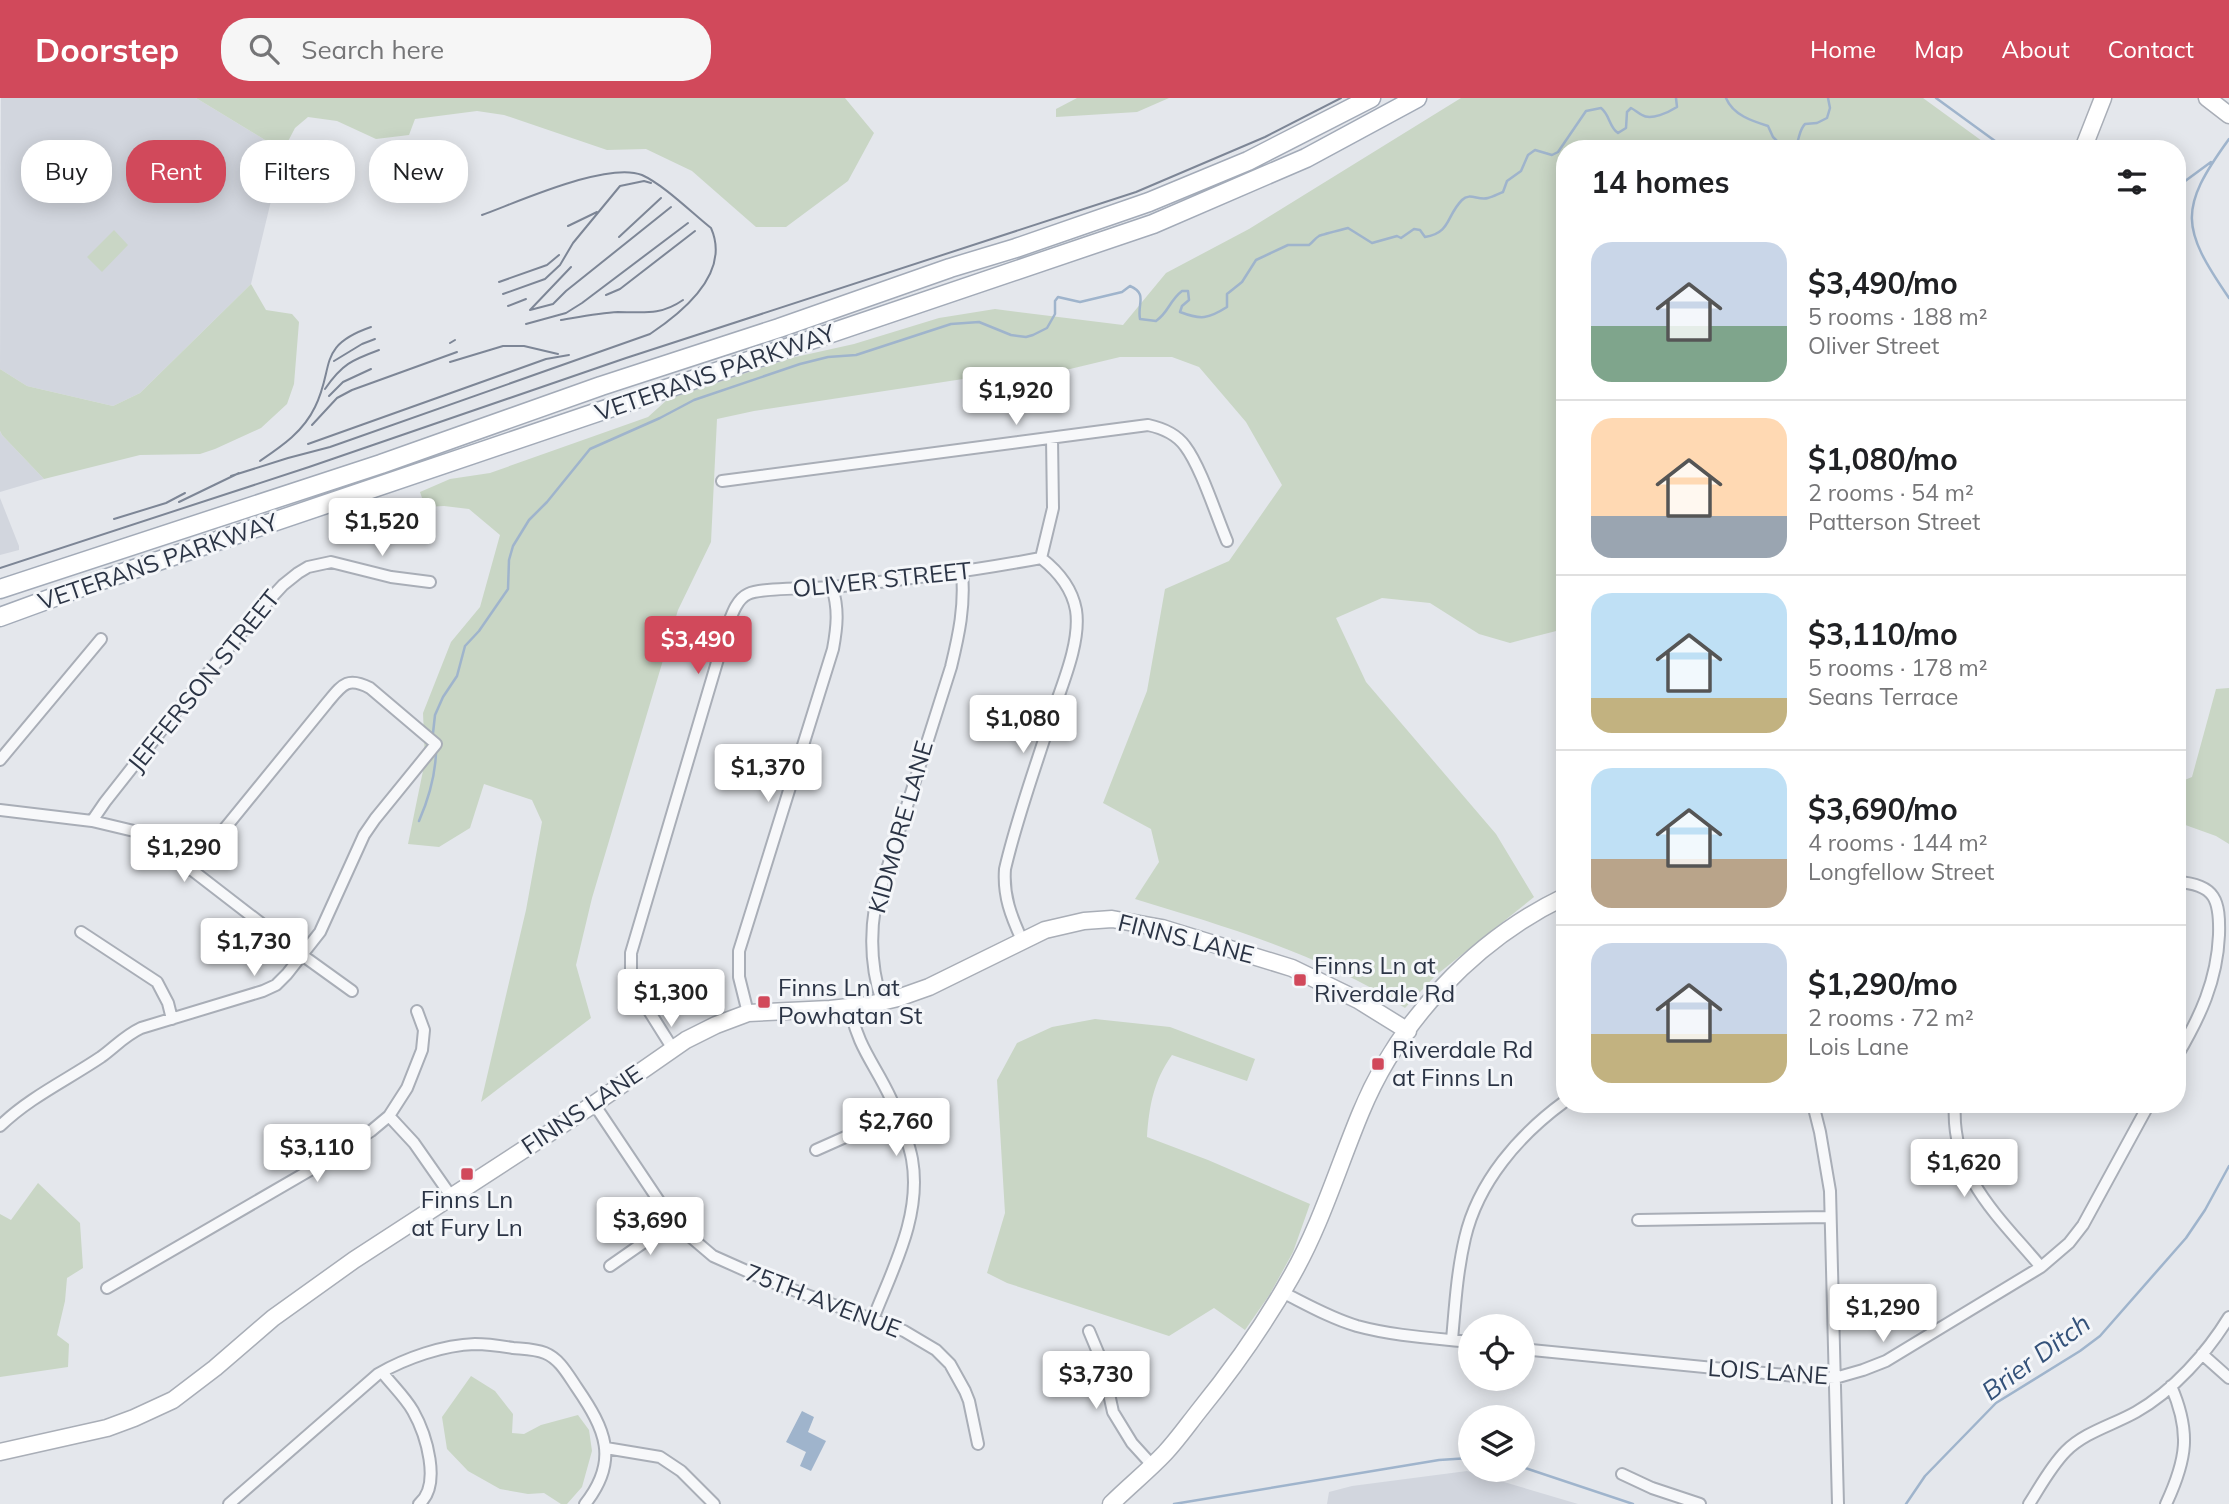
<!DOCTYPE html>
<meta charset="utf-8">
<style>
body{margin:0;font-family:Mulish,sans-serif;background:#f6f6f6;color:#202124;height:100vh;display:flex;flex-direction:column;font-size:26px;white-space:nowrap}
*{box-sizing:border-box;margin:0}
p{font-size:23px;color:#757577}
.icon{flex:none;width:38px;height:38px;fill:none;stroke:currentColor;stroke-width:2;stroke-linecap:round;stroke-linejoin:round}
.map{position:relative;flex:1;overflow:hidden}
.drawer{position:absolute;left:1556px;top:42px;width:630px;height:973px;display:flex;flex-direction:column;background:#fff;border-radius:28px;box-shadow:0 4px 18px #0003}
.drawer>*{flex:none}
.top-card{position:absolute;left:21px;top:42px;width:665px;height:63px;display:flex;gap:14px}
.controls{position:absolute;left:1458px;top:1216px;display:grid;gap:14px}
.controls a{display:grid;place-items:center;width:77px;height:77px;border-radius:50%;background:#fff;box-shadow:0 4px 18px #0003;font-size:35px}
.price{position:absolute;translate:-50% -60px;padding:0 16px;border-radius:7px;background:#fff;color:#222;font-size:23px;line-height:46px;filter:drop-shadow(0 2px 4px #0008)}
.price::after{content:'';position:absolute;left:50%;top:42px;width:21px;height:16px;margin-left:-10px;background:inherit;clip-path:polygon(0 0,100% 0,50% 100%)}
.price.selected{background:#d1495b;color:#fff}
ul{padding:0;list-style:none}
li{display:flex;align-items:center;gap:21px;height:175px;padding:0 35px}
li+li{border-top:2px solid #e0e0e0}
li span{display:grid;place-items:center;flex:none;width:196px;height:140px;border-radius:21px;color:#555}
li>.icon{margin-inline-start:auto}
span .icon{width:84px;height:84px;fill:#fffc;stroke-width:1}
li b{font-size:30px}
h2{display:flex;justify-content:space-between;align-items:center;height:84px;padding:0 35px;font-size:30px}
.chip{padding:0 24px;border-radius:28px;background:#fff;box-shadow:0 4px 18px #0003;font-size:24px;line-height:63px}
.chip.selected{background:#d1495b;color:#fff}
header{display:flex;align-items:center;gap:42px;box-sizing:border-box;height:98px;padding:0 35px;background:#d1495b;color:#fff}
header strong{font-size:33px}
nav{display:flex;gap:38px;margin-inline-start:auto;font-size:24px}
.search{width:490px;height:63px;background:#f6f6f6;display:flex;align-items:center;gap:18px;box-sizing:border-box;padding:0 24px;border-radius:28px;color:#757577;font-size:26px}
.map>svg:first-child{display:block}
</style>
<header>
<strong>Doorstep</strong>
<div class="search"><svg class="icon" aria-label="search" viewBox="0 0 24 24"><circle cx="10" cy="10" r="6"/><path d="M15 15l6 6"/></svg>Search here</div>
<nav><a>Home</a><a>Map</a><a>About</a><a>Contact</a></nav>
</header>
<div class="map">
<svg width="2229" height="1406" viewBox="0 0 2229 1406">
<rect width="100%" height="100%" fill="#e4e7ec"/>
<path fill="#d2d6de" d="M1,0H196L283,53L251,186L140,295L113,308L27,288L0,271Z
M0,333L2,337L44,381L0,394Z
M0,400L19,448V452L0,457Z
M1467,1373L1578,1406H1327L1329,1394L1352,1388Z"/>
<path fill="#c9d6c5" d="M196,0H845L874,35L848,83L786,129H756L692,73L646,51L607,52L504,17L477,13L415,21L409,37L376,41L337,23L308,19L295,30L283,53Z
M1077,0H1169L1137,14L1056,19V11Z
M1461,0H1923L1993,51H1564V531L1510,545L1479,536L1430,505L1382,500L1336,520L1366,584L1496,736L1534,799L1435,878L1405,910C1323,857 1227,829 1135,801L1159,764L1151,731L1103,705L1147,593L1165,491L1229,463L1282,387L1246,324L1199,269L1172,259H1120L1070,271L963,281L754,313L717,321L711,444L678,512L592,800L576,867L591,920L481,1004L526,812L542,724L532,702L484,686L470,730L439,749L408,746L425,663L423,615L451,544L480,509L500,437L469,411L444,408L425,409L420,394L450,381L490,375L648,319L668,301L791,260L854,246L939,220L995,211L1123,227L1166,175L1249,131Z
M114,132L128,147L102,174L87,159Z
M251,186L266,212L292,216L299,224L294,286L287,306L261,330L215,351L200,356L140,357L44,381L2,337L0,333V271L27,288L113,308L140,295Z
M2229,590V746L2216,738L2177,724V685L2192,679L2216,591Z
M1095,921L1170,929L1255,961L1247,983L1172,957C1154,982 1149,1008 1147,1039L1208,1062L1310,1106L1293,1154L1270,1196L1245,1232L1214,1210L1169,1238L1007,1185L987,1175L1005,1115L997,982L1017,945L1052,929Z
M38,1085L80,1125L83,1170L67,1180L65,1203L57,1237L69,1246L68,1269L0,1279V1116L11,1122Z
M471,1278L495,1293L513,1316L512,1335L524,1336L541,1327L578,1317L589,1332L592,1353L582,1389L567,1406H561L544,1395L528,1396L500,1391L468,1373L447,1351L442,1319Z"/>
<path fill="#9fb4cc" d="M802,1313L814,1319L808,1334L826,1343L811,1373L800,1368L806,1354L786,1344Z"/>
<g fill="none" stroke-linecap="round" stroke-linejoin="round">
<path stroke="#9fb4cc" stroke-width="2.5" d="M1726,0C1733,17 1752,23 1768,28L1773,39L1785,51
M1936,0L2006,51
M2229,41C2178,111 2181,130 2229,200
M1794,51C1800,43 1798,33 1805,26L1817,25L1827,20L1830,10L1828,0
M2177,89L2211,64
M433,635L435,617L443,599L457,578L465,548L479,533L508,491L509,462L513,448L529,422L547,404L590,351L660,320L694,302L800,266L828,259L856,257L951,226L979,224L1011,237L1026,239L1033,237L1047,230L1055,216V203L1058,199L1080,204L1122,194L1130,188C1148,196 1137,205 1140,221L1156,223C1169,214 1169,203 1182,193H1188L1189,202L1182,208L1180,214C1201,222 1208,221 1227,209V196L1242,184L1256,162L1288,147H1309C1313,144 1315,140 1319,138C1320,137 1345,131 1348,130L1372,145L1397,138L1401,140L1414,131L1420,132L1425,139C1451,135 1446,118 1462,102C1470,94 1478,103 1488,100C1493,99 1498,96 1503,94L1507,83L1521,73L1528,57L1535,52L1552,57L1558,54L1586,13L1601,10C1610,17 1609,29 1618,35L1626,30L1627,14L1631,10C1635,12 1638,15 1642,17C1651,23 1669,14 1677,9L1676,0
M419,723C429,700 435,680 436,655
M1522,1369L1633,1406
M1174,1406L1439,1362L1470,1360
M1906,1406L1925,1378L1996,1305L2080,1253L2100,1238L2186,1140L2205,1112L2229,1068"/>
<defs>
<path id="street" d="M722,383L1148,327C1162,330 1177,337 1185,348C1201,369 1216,417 1227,443
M1041,460L1053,410L1052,340
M0,662L101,541
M0,712L92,723L134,733L166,752L302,857L352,893
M92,723L105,704L179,610L259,513L283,487L298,475L308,469L331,464L391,479L430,484
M2177,784C2216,786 2220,803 2219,837C2217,883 2200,919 2177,958
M81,834L157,884L168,905L172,921
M1022,842C1011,818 1003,798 1005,771C1017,719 1036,668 1052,617C1062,587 1081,544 1076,512C1072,490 1059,474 1041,460
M882,904C872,874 870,840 875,809L951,569C959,536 965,508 962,475
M850,908C857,949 875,966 891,1001C899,1020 908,1040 912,1061C922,1117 893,1170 873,1221
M748,915L739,879V853L833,551C837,529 839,511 832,489
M673,951L634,889L631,877V855L728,527C732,516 737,501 748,496C764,489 813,491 833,489C903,482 972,473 1041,460
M594,1006L673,1124L713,1158L769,1183L904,1233L936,1252L950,1266L965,1293L969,1303L978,1346
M1813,1006L1820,1034L1830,1093L1838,1406
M1955,1006C1950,1077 1999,1119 2041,1169
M389,1018L414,1045L451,1098
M0,1028C30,999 67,982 101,959C115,949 124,938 141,930L263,893L276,887L287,876L320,834L364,737L375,721L436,646L370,590C347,578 342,587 327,605L191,772
M816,1052L897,1016
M1638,1122L1830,1119
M610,1168L673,1124
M107,1190L319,1067L371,1033L389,1018L407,990L422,952L424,932L417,913
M1282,1194C1306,1206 1330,1220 1357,1228C1394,1238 1432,1240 1470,1244
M1089,1233L1102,1264L1113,1314L1132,1345L1152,1367
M1452,1242C1455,1208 1457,1174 1465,1140C1478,1084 1519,1037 1564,1004
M1522,1251L1795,1278L1835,1280L1863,1272L1886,1263L2041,1169L2069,1145L2083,1127L2149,1006
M2202,1256L2229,1280
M382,1274C392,1287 405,1299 413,1313C426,1336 442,1387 419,1406
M606,1350L660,1359L681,1373L714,1406
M1622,1376L1652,1390L1700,1406
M229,1406L378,1276C406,1260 443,1247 475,1246C488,1246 501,1248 513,1250C523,1251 535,1251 545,1255C560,1261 568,1277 577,1290C605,1331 620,1362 585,1406
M2029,1406C2040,1389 2051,1368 2066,1353C2085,1334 2113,1327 2136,1314C2173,1293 2207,1255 2229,1219
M2166,1406C2187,1361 2191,1334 2171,1288"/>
<path id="secondary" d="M2207,0L2229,17
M2083,51L2103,0
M0,1354L107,1330L134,1320L173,1302L215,1270L273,1220L354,1162L594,1006L686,942L716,927L748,915L830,911L868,907L898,900L929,889L1045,832L1084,823L1112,821L1162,830L1292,870L1358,902L1408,933
M1111,1406C1128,1389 1148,1373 1165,1355C1177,1342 1187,1328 1198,1314C1233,1271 1264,1227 1291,1179C1321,1127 1338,1069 1361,1014C1399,922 1475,842 1564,799"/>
<path id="primary" d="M0,491L381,366L601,288L779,230L950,170L1016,150L1149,104L1248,63L1371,0
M0,519L93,485L1153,126L1306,60L1417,0"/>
</defs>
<use href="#street" stroke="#a9aeb7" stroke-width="14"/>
<use href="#secondary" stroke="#a9aeb7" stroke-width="19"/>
<use href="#primary" stroke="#a3abb8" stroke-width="21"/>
<use href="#street" stroke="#f7f8fa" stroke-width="10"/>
<use href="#secondary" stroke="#fff" stroke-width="16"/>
<use href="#primary" stroke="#fff" stroke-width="18"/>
<path stroke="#7d8696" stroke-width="2" d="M568,128L597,114
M619,139L661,100
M499,184L547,167L559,157
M503,196L545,181L560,167L573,145L620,88L644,83L651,85
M606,197L620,191L695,133
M508,208L526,201
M530,212L553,206L566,193L671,109
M530,212L571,169
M561,222C579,219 599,215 618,214C643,214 660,218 683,202
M526,226L566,215L582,205L688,125
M450,245L455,242
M334,263L362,246L375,241
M450,264L503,248H524L558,256
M325,291C342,266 352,262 379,252
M329,298L343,284L371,271
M312,327L337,300L352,292L457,254
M308,346L546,261L569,257
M260,363C282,348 303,334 315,309C335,269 316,248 371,229
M231,378L288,360L330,349L650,236C683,214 731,175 711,130C692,115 664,87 642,77C608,63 518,104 482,117
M179,404L239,375
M114,421L166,405L185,395
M0,470L309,369L626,260L1136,94L1265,39L1341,0"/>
</g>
<g fill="#d1495b" stroke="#f4f6f9" stroke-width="2.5">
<rect x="1293" y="875" width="14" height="14" rx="3.5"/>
<rect x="757" y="897" width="14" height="14" rx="3.5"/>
<rect x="1371" y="959" width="14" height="14" rx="3.5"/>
<rect x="460" y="1069" width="14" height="14" rx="3.5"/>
</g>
<g text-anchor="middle" stroke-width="6" stroke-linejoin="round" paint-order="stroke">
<g font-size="24" fill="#2b3445" stroke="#f4f6f9">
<text transform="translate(715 275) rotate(-19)" y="8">VETERANS PARKWAY</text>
<text transform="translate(158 464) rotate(-19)" y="8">VETERANS PARKWAY</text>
<text transform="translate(882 482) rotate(-6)" y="8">OLIVER STREET</text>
<text transform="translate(204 583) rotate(-51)" y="8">JEFFERSON STREET</text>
<text transform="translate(901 729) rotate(-74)" y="8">KIDMORE LANE</text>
<text transform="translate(1186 841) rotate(14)" y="8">FINNS LANE</text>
<text transform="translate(582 1012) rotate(-34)" y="8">FINNS LANE</text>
<text transform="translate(823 1203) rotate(21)" y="8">75TH AVENUE</text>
<text transform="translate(1768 1274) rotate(4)" y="8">LOIS LANE</text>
</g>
<g font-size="24" fill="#2b3445" stroke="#f4f6f9" text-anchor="start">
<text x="1314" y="876">Finns Ln at<tspan x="1314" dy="28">Riverdale Rd</tspan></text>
<text x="778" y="898">Finns Ln at<tspan x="778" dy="28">Powhatan St</tspan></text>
<text x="1392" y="960">Riverdale Rd<tspan x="1392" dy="28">at Finns Ln</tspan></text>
<text x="467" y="1110" text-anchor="middle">Finns Ln<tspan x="467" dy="28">at Fury Ln</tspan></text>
</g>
<g font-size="26" font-style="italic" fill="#34527a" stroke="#f4f6f9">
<text transform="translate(2036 1259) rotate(-36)" y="9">Brier Ditch</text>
</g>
</g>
</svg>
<div class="controls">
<a><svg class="icon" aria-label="locate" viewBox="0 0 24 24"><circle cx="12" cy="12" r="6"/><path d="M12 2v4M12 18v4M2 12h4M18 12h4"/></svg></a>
<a><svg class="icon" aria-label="layers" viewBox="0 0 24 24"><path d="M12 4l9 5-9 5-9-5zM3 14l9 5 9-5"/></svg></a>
</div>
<b class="price" style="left:1016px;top:329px">$1,920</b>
<b class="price" style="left:382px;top:460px">$1,520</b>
<b class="price selected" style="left:698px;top:578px">$3,490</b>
<b class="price" style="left:1023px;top:657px">$1,080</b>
<b class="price" style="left:768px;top:706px">$1,370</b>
<b class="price" style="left:184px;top:786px">$1,290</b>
<b class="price" style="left:254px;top:880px">$1,730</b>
<b class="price" style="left:671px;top:931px">$1,300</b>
<b class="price" style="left:896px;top:1060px">$2,760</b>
<b class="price" style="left:317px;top:1086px">$3,110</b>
<b class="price" style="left:1964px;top:1101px">$1,620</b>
<b class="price" style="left:650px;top:1159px">$3,690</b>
<b class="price" style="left:1883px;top:1246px">$1,290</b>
<b class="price" style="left:1096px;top:1313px">$3,730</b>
<div class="top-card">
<a class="chip">Buy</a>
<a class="chip selected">Rent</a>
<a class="chip">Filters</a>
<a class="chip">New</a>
</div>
<section class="drawer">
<h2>14 homes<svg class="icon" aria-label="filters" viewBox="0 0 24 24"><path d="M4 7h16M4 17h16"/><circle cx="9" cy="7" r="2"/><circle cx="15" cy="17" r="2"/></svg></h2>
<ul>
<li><span style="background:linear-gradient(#c9d6e8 60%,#7fa58c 0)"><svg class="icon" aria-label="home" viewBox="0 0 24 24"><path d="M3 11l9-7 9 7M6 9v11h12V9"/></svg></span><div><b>$3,490/mo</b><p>5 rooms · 188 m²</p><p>Oliver Street</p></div></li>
<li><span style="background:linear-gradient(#ffd9b3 70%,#9aa5b1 0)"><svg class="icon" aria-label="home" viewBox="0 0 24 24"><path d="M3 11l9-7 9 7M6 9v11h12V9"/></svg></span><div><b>$1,080/mo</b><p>2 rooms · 54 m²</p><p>Patterson Street</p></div></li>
<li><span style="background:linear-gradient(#bfe0f5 75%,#c2b280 0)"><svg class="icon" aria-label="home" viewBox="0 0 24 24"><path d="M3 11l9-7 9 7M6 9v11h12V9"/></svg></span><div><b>$3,110/mo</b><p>5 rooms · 178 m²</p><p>Seans Terrace</p></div></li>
<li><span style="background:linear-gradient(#bfe0f5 65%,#b9a48a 0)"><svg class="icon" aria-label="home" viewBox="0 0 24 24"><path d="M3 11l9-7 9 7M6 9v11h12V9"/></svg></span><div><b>$3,690/mo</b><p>4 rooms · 144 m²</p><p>Longfellow Street</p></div></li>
<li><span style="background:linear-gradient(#c9d6e8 65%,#c2b280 0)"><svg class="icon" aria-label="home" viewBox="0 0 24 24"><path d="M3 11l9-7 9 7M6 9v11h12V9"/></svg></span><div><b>$1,290/mo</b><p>2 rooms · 72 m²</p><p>Lois Lane</p></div></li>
</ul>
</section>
</div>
